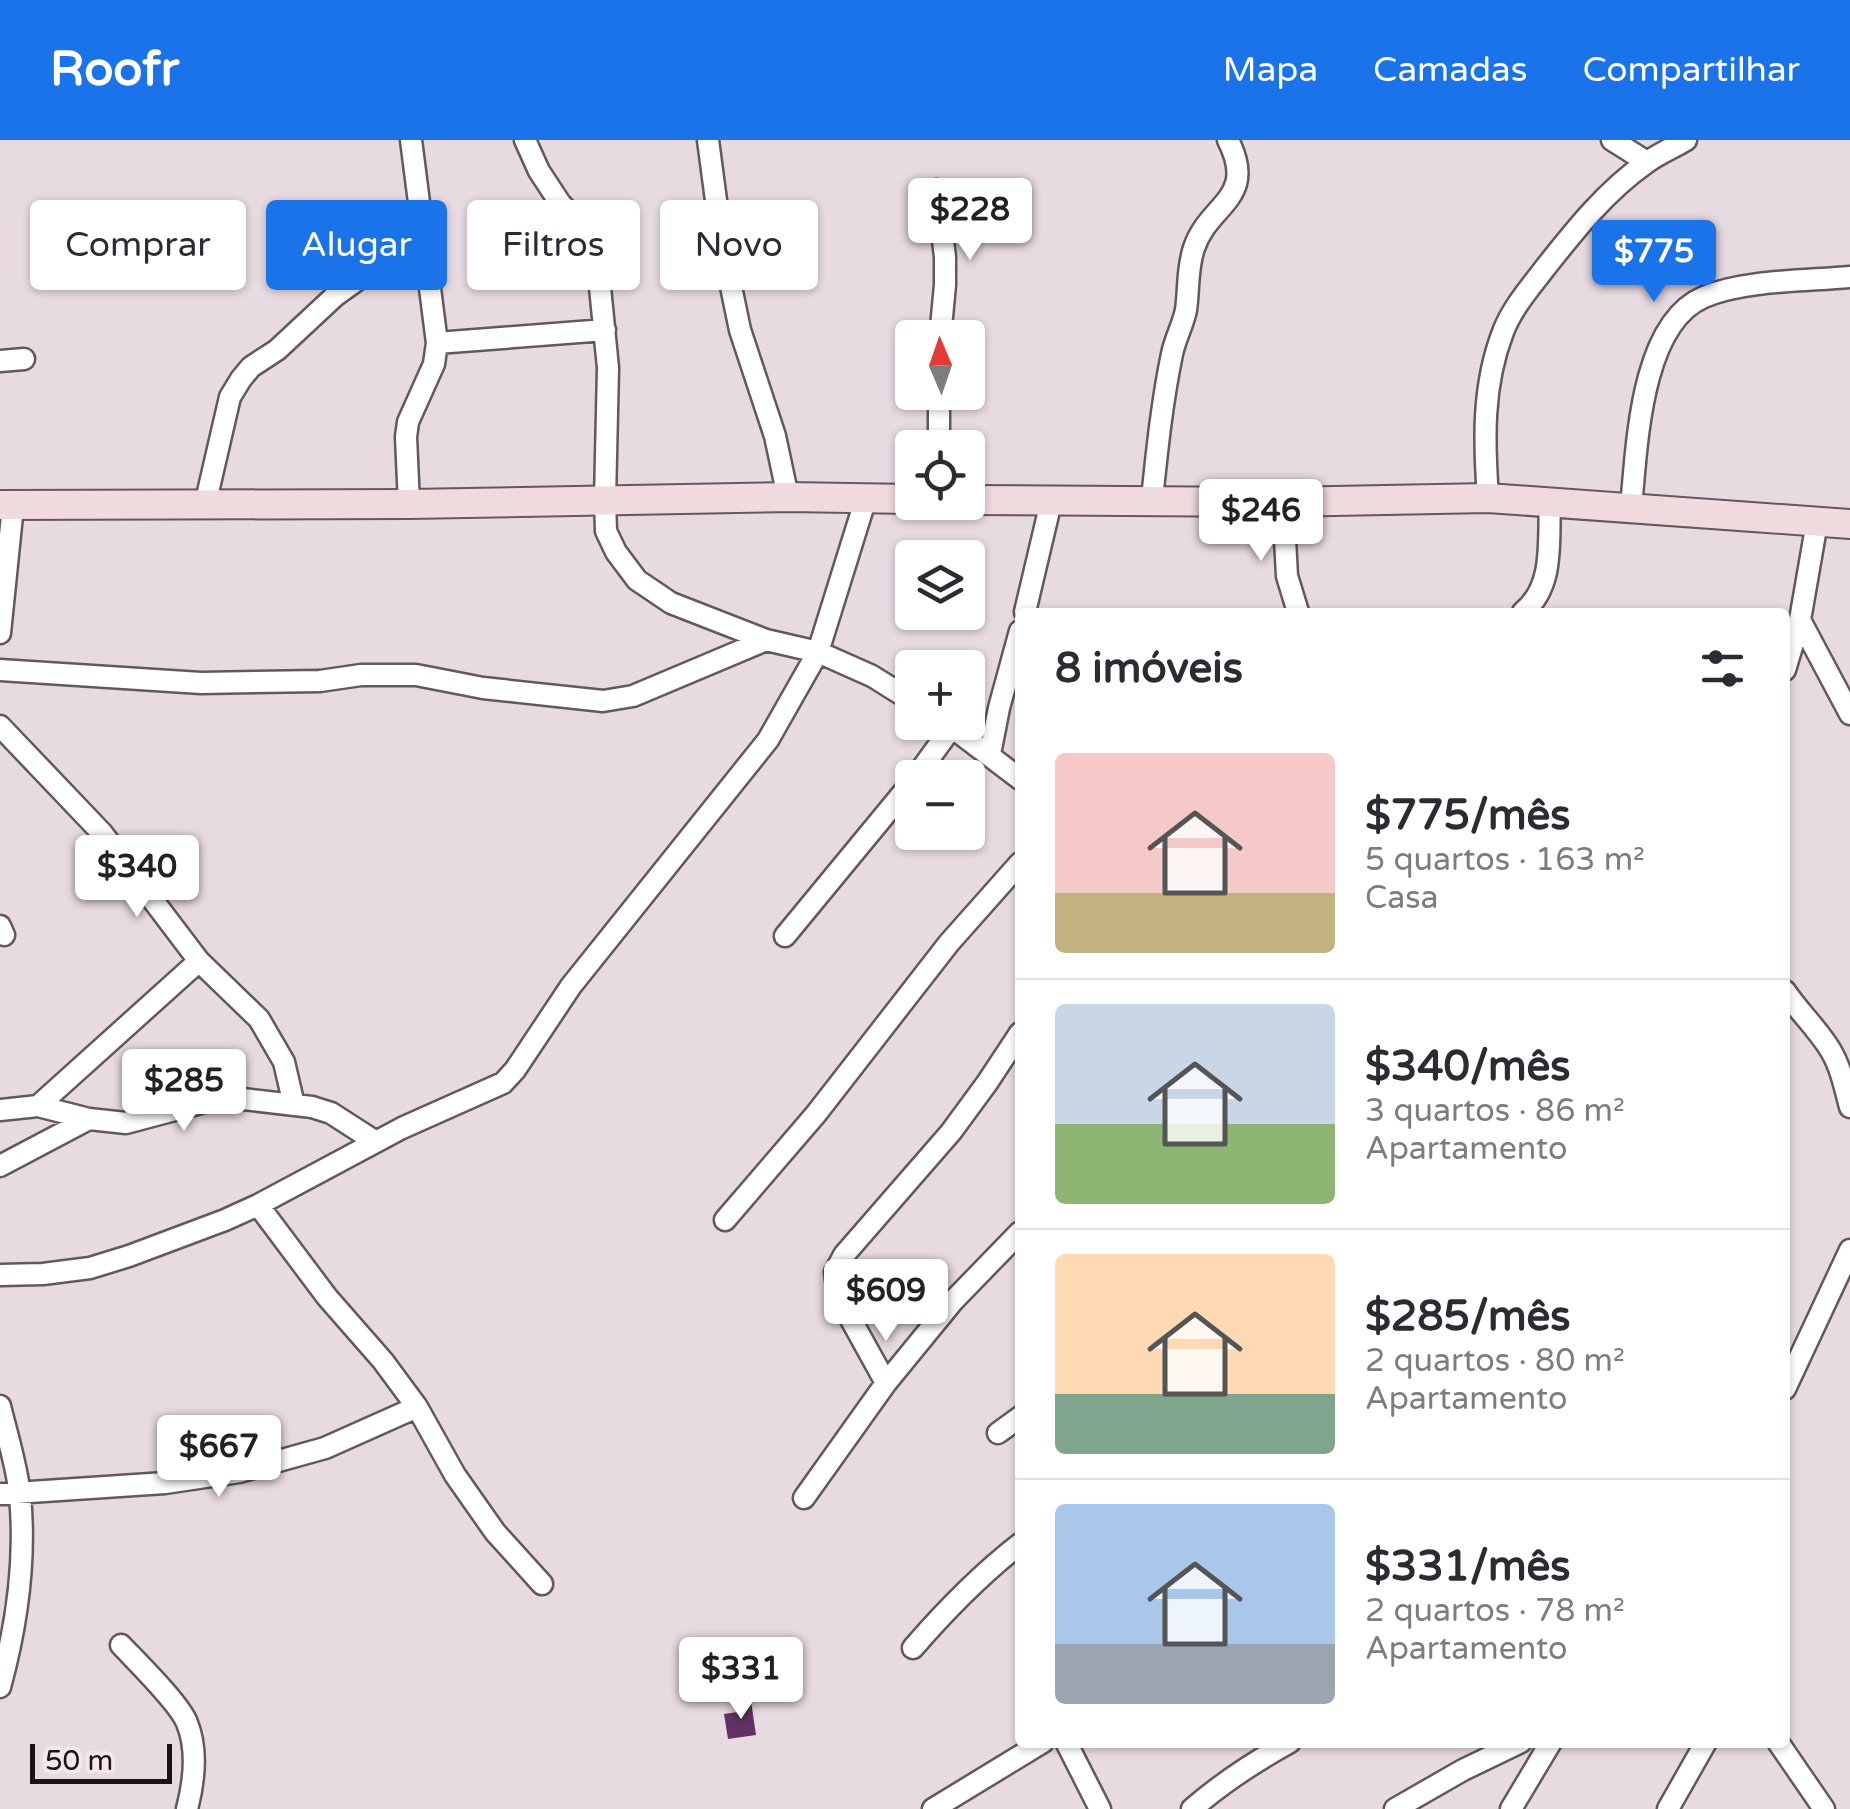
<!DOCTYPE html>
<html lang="pt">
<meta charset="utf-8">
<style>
body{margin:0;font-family:"Varela Round",sans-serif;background:#f7f7f7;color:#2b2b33;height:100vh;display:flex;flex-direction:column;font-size:38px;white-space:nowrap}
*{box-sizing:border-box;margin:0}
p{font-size:32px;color:#7c7c81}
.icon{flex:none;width:55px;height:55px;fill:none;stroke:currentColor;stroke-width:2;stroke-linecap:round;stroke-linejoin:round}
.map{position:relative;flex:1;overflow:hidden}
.side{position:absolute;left:1015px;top:468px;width:775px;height:1140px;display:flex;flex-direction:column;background:#fff;border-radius:10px;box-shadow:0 2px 8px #0004}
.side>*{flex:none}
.banner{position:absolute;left:30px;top:60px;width:835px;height:90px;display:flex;gap:20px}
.needle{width:65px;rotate:358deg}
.tools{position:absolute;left:895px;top:180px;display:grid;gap:20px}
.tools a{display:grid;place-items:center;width:90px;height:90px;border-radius:10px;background:#fff;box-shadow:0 2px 8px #0004;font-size:50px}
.scale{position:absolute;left:30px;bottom:25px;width:142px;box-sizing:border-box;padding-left:10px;border:5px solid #181315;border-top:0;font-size:28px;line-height:35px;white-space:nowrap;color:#181315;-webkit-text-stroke:8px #f6e7ee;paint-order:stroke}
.price{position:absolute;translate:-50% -85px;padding:0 22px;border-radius:10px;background:#fff;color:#222;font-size:32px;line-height:65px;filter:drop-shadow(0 2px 5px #0008)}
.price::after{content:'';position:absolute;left:50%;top:60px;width:30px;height:22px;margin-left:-15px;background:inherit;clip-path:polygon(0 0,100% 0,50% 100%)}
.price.active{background:#1a73e8;color:#fff}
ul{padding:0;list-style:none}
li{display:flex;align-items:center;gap:30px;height:250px;padding:0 40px}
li+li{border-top:2px solid #e1e1e2}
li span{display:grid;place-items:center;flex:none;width:280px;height:200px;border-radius:10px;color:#555}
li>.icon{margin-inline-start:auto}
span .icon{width:120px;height:120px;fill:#fffc;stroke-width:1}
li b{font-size:42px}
h2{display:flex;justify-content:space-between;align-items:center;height:120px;padding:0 40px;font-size:42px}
.tag{padding:0 35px;border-radius:10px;background:#fff;box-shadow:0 2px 8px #0004;font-size:35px;line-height:90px}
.tag.active{background:#1a73e8;color:#fff}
header{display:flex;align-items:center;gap:60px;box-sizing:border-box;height:140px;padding:0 50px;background:#1a73e8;color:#fff}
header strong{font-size:48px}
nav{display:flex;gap:55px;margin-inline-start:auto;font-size:35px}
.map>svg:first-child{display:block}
</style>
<header>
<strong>Roofr</strong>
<nav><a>Mapa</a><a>Camadas</a><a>Compartilhar</a></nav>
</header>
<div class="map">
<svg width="1850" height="1669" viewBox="0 0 1850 1669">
<rect width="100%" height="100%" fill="#e8dae1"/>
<path fill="#623264" d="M751,1561L756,1595L728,1599L724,1574L738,1572L737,1563Z"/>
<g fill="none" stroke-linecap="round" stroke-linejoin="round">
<defs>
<path id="street" d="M525,0L539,31L560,63L575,79L598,127L608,228L605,360L606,391L616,412L637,440L671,463L766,500L818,512L872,536L912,561
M708,0L721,98L740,190L775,296L788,357
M1612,0L1647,22
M937,50L945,117V145L940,198
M437,203L605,190
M0,221L24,219
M939,252V308
M1488,358C1484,302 1482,246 1503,192C1512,168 1530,148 1545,128C1575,90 1606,51 1646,23C1658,14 1673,8 1686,0
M1152,359C1157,311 1162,262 1172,214C1175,199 1183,185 1186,170C1189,149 1187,128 1194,108C1209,63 1258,59 1228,0
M1283,362L1287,436L1298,472
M409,364L406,297L408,282L434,224L437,203L411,0
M205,365L230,257L241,239L251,227L277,210L335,156L360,138
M1631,367C1637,307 1640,184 1704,157C1744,140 1807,141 1850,137
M1025,472L1051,362
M1523,472C1555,446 1548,401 1550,362
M1800,480L1850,574
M0,493L13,366
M0,530L201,543L320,541L361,535H416L483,548L603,561L633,556L766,500
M1785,530L1800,480L1817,382
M945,582L1020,639
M0,586L102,693L199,821L259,879L284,922L294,965
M990,614L999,568L1020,491
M915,638L952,587
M0,786L4,795
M785,796L912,642
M1785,851C1799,872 1818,889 1831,911C1841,928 1845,948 1850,967
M38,966L199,821
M0,970L38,966L89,979L126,983L212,960L234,958L312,967L331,973L376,1002
M0,1026L89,979
M258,1065L327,1157L383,1221L417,1267L455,1335L495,1392L542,1444
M725,1080L816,974L949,803L1020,723
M0,1135L43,1134L90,1128L129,1116L225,1080L258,1065L402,988L503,943L515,930L571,846L768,600L818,512L866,358
M886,1243L838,1156L835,1132L844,1115L951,992L987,943L1020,893
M1785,1249L1850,1110
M0,1266C7,1295 17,1326 20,1356C26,1420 17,1485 0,1547
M998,1293L1020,1277
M0,1354L165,1343L239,1332L325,1308L417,1267
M804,1358L886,1243L953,1161L1020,1092
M121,1505C137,1522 180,1564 187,1583C198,1610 194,1642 187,1669
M913,1508C946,1470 980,1435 1020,1404
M1066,1602L1100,1669
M1778,1602L1824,1669
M933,1669L1043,1602
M1192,1669C1223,1642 1254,1622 1290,1602
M1395,1669L1463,1630L1521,1602
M1511,1669L1551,1602
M1668,1669L1706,1602"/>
<path id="secondary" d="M968,360L1283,362L1488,358L1850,384
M0,365L409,364L788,357L912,359"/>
</defs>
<use href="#street" stroke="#64575d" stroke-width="25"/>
<use href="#secondary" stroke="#64575d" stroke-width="32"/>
<use href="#street" stroke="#fff" stroke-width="20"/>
<use href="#secondary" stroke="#f1dade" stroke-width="28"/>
</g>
</svg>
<div class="tools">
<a><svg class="needle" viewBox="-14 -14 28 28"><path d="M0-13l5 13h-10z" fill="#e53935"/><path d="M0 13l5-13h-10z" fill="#7c7c81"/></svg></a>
<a><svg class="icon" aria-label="locate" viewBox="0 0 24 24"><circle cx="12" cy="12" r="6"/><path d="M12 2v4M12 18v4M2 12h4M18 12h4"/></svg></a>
<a><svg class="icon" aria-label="layers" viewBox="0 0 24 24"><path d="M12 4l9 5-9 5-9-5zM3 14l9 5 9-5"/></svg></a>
<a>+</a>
<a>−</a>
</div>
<div class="scale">50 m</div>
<b class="price" style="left:970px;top:123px">$228</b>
<b class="price active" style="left:1654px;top:165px">$775</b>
<b class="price" style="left:1261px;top:424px">$246</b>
<b class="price" style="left:137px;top:780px">$340</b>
<b class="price" style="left:184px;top:994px">$285</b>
<b class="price" style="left:886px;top:1204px">$609</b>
<b class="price" style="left:219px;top:1360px">$667</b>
<b class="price" style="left:741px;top:1582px">$331</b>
<div class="banner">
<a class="tag">Comprar</a>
<a class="tag active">Alugar</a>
<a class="tag">Filtros</a>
<a class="tag">Novo</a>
</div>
<section class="side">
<h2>8 imóveis<svg class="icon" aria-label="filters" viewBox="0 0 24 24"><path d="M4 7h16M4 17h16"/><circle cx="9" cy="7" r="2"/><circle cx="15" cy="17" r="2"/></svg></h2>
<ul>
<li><span style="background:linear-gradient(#f6c9c9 70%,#c2b280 0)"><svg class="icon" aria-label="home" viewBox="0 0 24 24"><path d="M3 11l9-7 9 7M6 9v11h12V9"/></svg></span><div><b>$775/mês</b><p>5 quartos · 163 m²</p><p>Casa</p></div></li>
<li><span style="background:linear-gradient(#c9d6e8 60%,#8fb573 0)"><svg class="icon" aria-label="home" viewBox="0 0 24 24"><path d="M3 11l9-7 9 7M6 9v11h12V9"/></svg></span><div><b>$340/mês</b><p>3 quartos · 86 m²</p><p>Apartamento</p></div></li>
<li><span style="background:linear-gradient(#ffd9b3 70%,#7fa58c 0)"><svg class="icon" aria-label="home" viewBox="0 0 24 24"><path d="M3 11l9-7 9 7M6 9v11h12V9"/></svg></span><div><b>$285/mês</b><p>2 quartos · 80 m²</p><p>Apartamento</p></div></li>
<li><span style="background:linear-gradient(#a9c7e8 70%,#9aa5b1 0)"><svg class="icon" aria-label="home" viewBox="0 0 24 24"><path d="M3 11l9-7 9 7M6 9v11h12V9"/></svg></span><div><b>$331/mês</b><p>2 quartos · 78 m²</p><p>Apartamento</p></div></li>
</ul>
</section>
</div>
